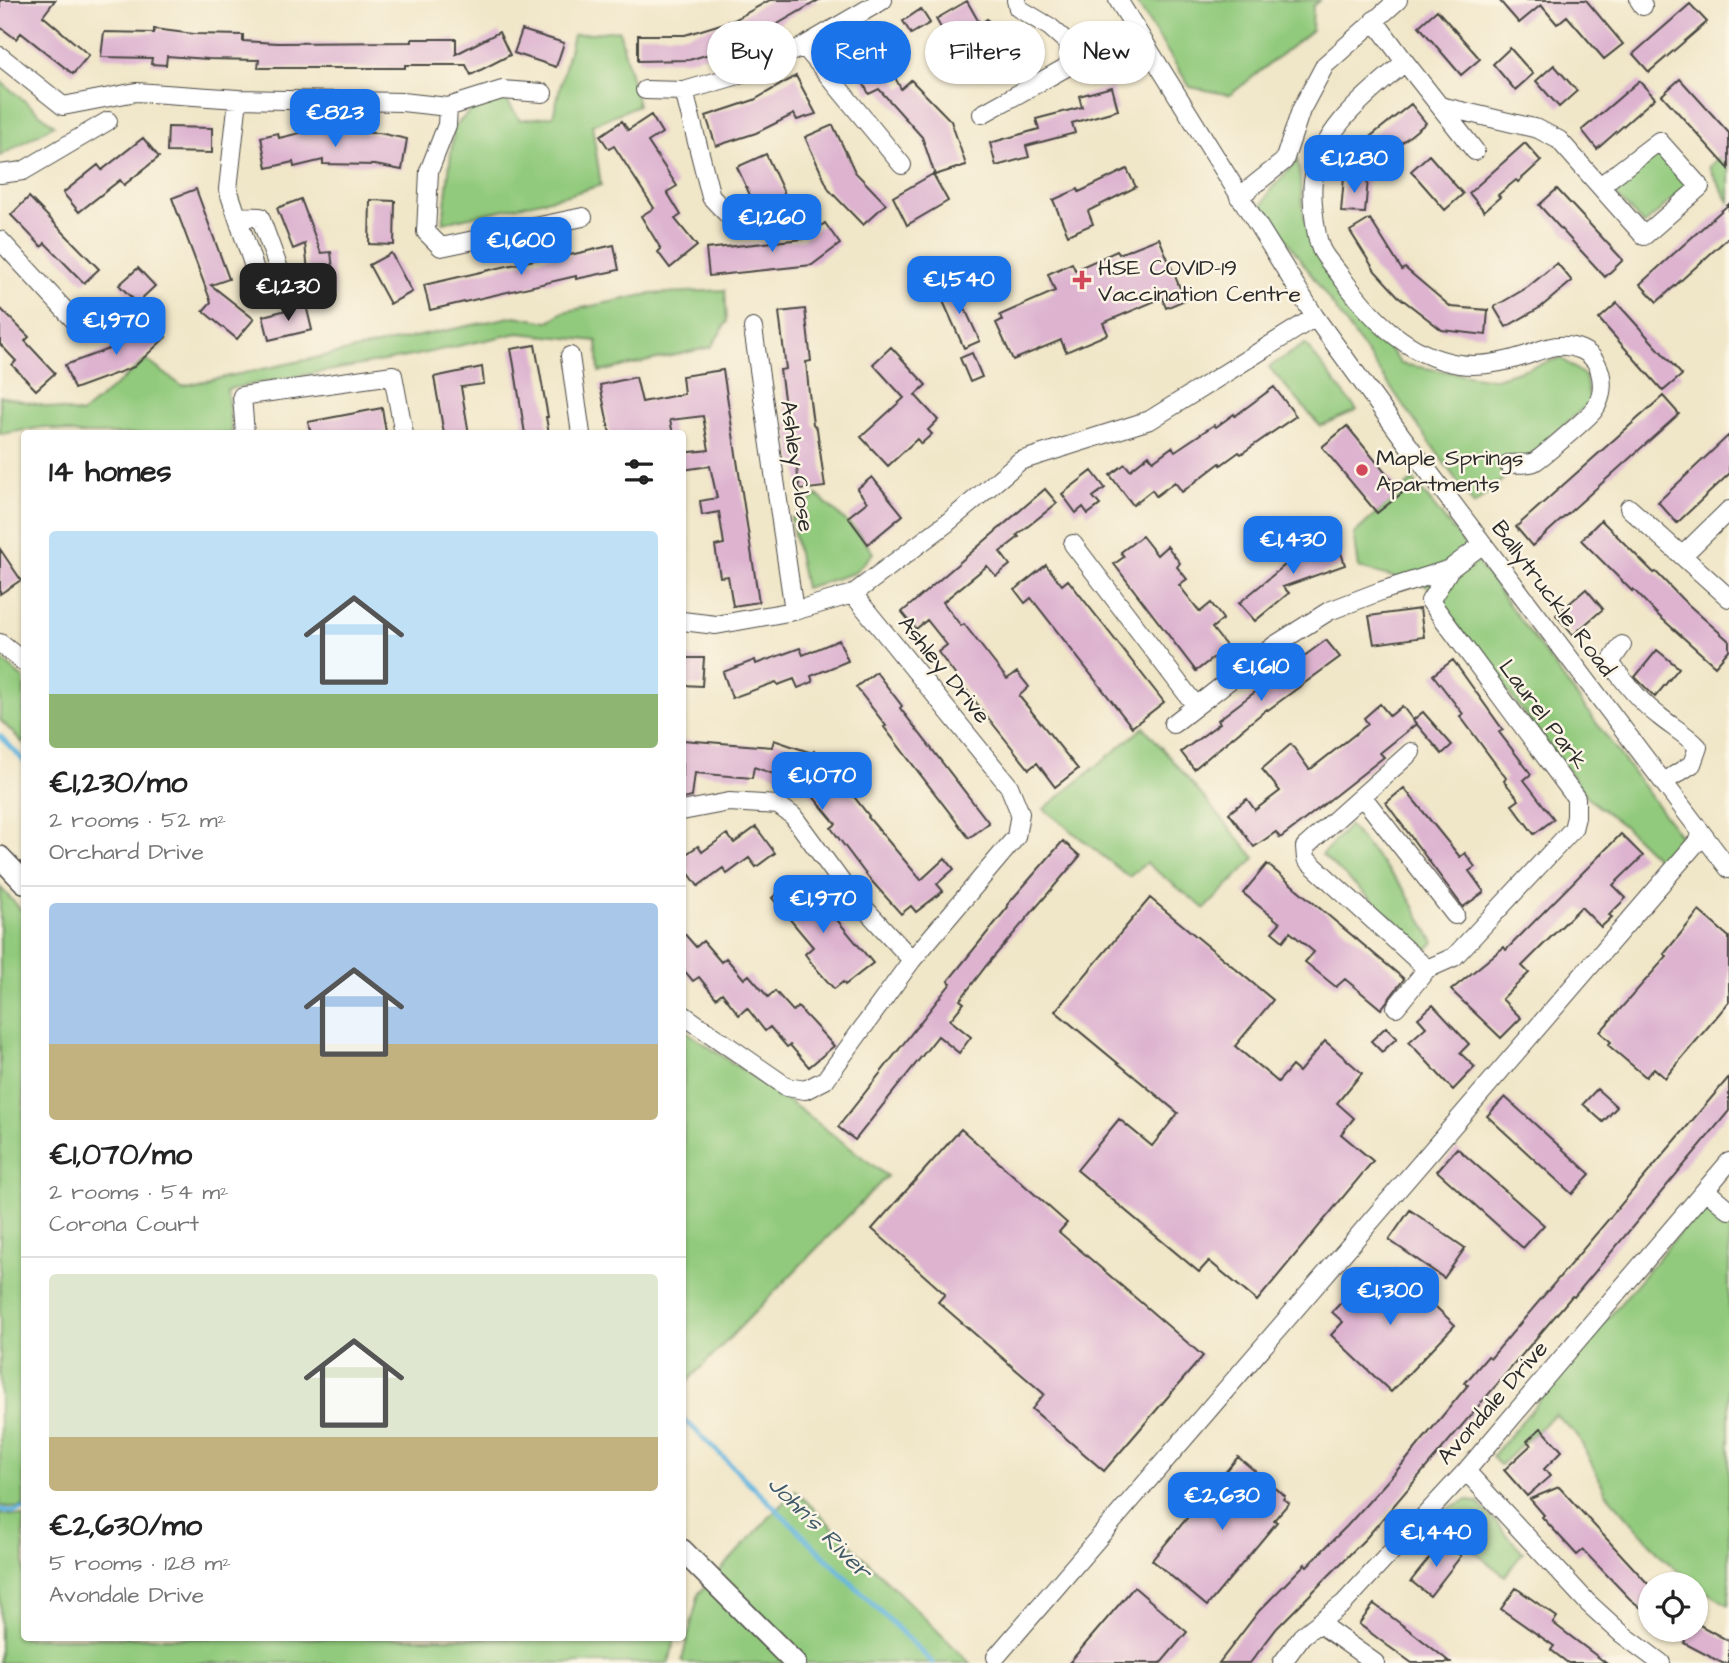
<!DOCTYPE html>
<meta charset="utf-8">
<style>
body{margin:0;font-family:"Architects Daughter",sans-serif;background:#f2f2f2;color:#222;height:100vh;display:flex;flex-direction:column;font-size:26px;white-space:nowrap}
*{box-sizing:border-box;margin:0}
p{font-size:23px;color:#767676}
.icon{flex:none;width:38px;height:38px;fill:none;stroke:currentColor;stroke-width:2;stroke-linecap:round;stroke-linejoin:round}
.map{position:relative;flex:1;overflow:hidden}
.side{position:absolute;left:21px;top:430px;width:665px;height:1211px;display:flex;flex-direction:column;background:#fff;border-radius:7px;box-shadow:0 2px 5px #0004}
.side>*{flex:none}
.guide{position:absolute;left:707px;top:21px;width:665px;height:63px;display:flex;gap:14px}
.tools{position:absolute;left:1638px;top:1572px;display:grid;gap:14px}
.tools a{display:grid;place-items:center;width:70px;height:70px;border-radius:50%;background:#fff;box-shadow:0 2px 5px #0004;font-size:35px}
.price{position:absolute;translate:-50% -60px;padding:0 16px;border-radius:14px;background:#1a73e8;color:#fff;font-size:23px;line-height:46px;filter:drop-shadow(0 2px 4px #0008)}
.price::after{content:'';position:absolute;left:50%;top:42px;width:21px;height:16px;margin-left:-10px;background:inherit;clip-path:polygon(0 0,100% 0,50% 100%)}
.price.selected{background:#222;color:#fff}
ul{padding:0;list-style:none}
li{display:grid;align-content:center;gap:14px;height:371px;padding:0 28px}
li+li{border-top:2px solid #e0e0e0}
li span{display:grid;place-items:center;height:217px;border-radius:7px;color:#555}
li>.icon{margin-inline-start:auto}
span .icon{width:126px;height:126px;fill:#fffc;stroke-width:1}
li b{font-size:30px}
h2{display:flex;justify-content:space-between;align-items:center;height:84px;padding:0 28px;font-size:30px}
.pill{padding:0 24px;border-radius:32px;background:#fff;box-shadow:0 2px 5px #0004;font-size:24px;line-height:63px}
.pill.selected{background:#1a73e8;color:#fff}
.map>svg:first-child{display:block}
</style>
<div class="map">
<svg width="1729" height="1663" viewBox="0 0 1729 1663">
<rect width="100%" height="100%" fill="#fcf5e5"/>
<filter id="ink" filterUnits="userSpaceOnUse"><feTurbulence type="fractalNoise" baseFrequency=".0143" numOctaves="2"/><feDisplacementMap in="SourceGraphic" scale="14" xChannelSelector="R" yChannelSelector="G"/><feConvolveMatrix kernelMatrix="1 2 1 2 8 2 1 2 1" color-interpolation-filters="sRGB"/></filter>
<filter id="wash" filterUnits="userSpaceOnUse"><feTurbulence type="fractalNoise" baseFrequency=".00686" numOctaves="4" result="noise"/><feDisplacementMap in="SourceGraphic" scale="28" xChannelSelector="R" yChannelSelector="G"/><feGaussianBlur stdDeviation="1.57" result="paint"/><feColorMatrix in="noise" values="0 0 0 0 0 0 0 0 0 0 0 0 0 0 0 0 0 1.4 0 .05"/><feComposite in="paint" operator="in"/></filter>
<g filter="url(#wash)">
<rect width="100%" height="100%" fill="#f0e6c8"/>
<path fill="#92ca7d" stroke="#5e7a54" stroke-width="2" d="M1135,0H1320L1313,6L1312,30L1230,95L1190,87Z
M619,30L638,105L592,125L601,185L568,195L443,223L454,127L477,104L507,101L520,120L553,116L573,35Z
M0,81L54,125L0,156Z
M1729,147V202L1709,167Z
M1655,152L1687,185L1644,225L1613,192Z
M1298,160L1304,216L1313,250L1401,364L1492,379L1561,358L1585,376L1590,402L1474,505L1262,205L1271,189Z
M725,290L727,322L711,347L599,372L597,341L518,333L417,355L227,389L232,434H78L44,427L0,434V396L81,414L146,360L182,386L515,316L548,322L563,312L649,294Z
M1305,344L1357,410L1320,426L1269,367Z
M1413,480L1455,532L1683,840L1662,863L1624,826L1589,799L1427,586L1359,568L1354,534Z
M817,495L858,532L873,553L854,573L805,588L791,519Z
M0,658L24,679V744L0,720Z
M1144,727L1255,858L1205,909L1146,863L1129,877L1044,809Z
M1349,825L1404,889L1434,942L1427,950L1322,855Z
M0,887L24,913V1506L18,1508L0,1506Z
M683,1029L798,1108L887,1176L683,1386Z
M1709,1211L1729,1220V1605L1708,1593L1665,1560L1606,1493L1578,1436L1555,1414L1500,1465L1492,1457L1691,1219Z
M795,1490L970,1663H684L682,1660L699,1593Z
M1467,1500L1478,1503L1523,1552L1505,1576L1436,1522L1448,1508Z
M0,1514L24,1517V1638H675L669,1663H0Z"/>
<g fill="none" stroke-linecap="round" stroke-linejoin="round">
<path stroke="#63b5df" stroke-width="5" d="M0,736L24,761
M682,1417L933,1663
M0,1510L15,1512L24,1509"/>
</g>
<g id="blocks">
<path fill="#ddb3d0" d="M0,0H55L43,16L89,55L73,74L21,33L16,39L0,27Z
M770,0H819L743,44L689,60L638,61V35H685L734,20Z
M1499,0H1586L1623,44L1604,59L1567,16L1557,24L1541,5L1519,23Z
M967,1L980,24L987,19L1002,45L1007,42L1015,57L984,75L970,50L965,53L952,31L945,35L936,19Z
M1690,4L1707,22L1649,72L1633,54Z
M921,9L930,23L911,34L903,21Z
M1437,10L1480,59L1461,75L1419,26Z
M154,29L194,34L243,35V41L278,43L412,42V39H456V54L499,32L510,55L471,75L466,65H405V68H258L259,60L208,59L167,56L166,65L151,64L152,58L101,57L104,32L154,33Z
M522,30L564,43L556,67L514,53Z
M875,39L901,89L911,80L951,121L966,165L935,175L922,137L879,89L869,94L847,53Z
M1510,48L1533,74L1515,90L1493,64Z
M1554,65L1577,91L1559,107L1536,81Z
M796,76L816,114L797,120L794,114L756,133L716,146L706,116L754,100Z
M1680,79L1729,133V169L1662,95Z
M1639,81L1655,98L1597,149L1582,130Z
M1112,87L1118,110L1072,123L1075,133L1026,146L1029,157L996,166L990,143L1039,129L1036,119L1082,107L1079,96Z
M1411,104L1426,123L1400,144L1398,142L1369,174L1351,158L1371,136Z
M651,115L662,133L648,142L677,186L667,192L681,215L675,219L697,246L670,268L658,252L661,249L641,216L654,208L614,146L609,149L600,136L622,121L628,130Z
M833,125L855,172L886,204L863,225L829,190L805,137Z
M168,127L212,128V153L167,152Z
M278,133L279,138L300,133H379L407,139L402,170L375,165L323,164V160L294,167L293,162L267,168L261,137Z
M143,138L159,157L124,185L120,180L79,212L63,193L98,165L102,170Z
M1525,143L1541,161L1518,182L1516,180L1498,195L1500,197L1484,211L1469,193Z
M766,154L786,197L755,206L737,167Z
M1429,155L1463,194L1445,210L1411,171Z
M1127,169L1136,187L1088,211L1093,224L1068,235L1053,200L1078,189L1079,192Z
M933,174L948,201L907,225L893,197Z
M1344,177L1368,179L1365,213L1341,212Z
M196,189L229,279L211,285L254,319L237,339L203,311L211,302L172,198Z
M1557,189L1623,260L1605,277L1539,205Z
M29,197L99,269L84,283L45,243L42,247L11,215Z
M301,199L321,253L331,252L336,296L311,298L305,244L293,249L277,208Z
M370,200L395,201L394,245L369,244Z
M1729,204V237L1657,302L1640,284Z
M1370,219L1402,270L1405,268L1451,307L1488,310L1486,335L1442,330L1398,296L1375,271L1350,231Z
M825,223L840,244L812,265L709,276L706,249L803,239Z
M1159,238L1185,300L1166,308L1162,298L1103,323L1108,334L1066,352L1061,340L1013,360L996,323L1002,320L1000,315L1055,291L1048,274L1072,263L1075,270L1117,251L1119,254Z
M614,245L619,270L576,279V276L430,310L424,285L560,254L561,257Z
M391,253L412,292L390,304L369,265Z
M1557,263L1572,281L1541,307L1506,327L1494,307L1528,287Z
M138,268L155,286L137,303L119,285Z
M953,283L980,341L964,348L938,290Z
M1617,303L1682,375L1663,391L1599,319Z
M306,305L312,330L269,340L263,316Z
M0,308L29,337L25,341L55,373L36,390L12,365L16,361L0,344Z
M805,309L811,361L806,362L809,393L813,424L817,429L825,487L800,490L796,462H793L780,370L786,369L779,312Z
M149,318L166,337L134,367L74,389L65,365L120,345Z
M535,345L548,417H546L549,434H525L514,365L511,349Z
M891,347L926,385L915,395L938,420L928,430L932,434L921,444L917,439L888,466L861,437L904,398L873,364Z
M972,353L982,377L970,382L960,358Z
M482,367L484,384L461,387L469,434H444L434,377Z
M723,370L759,602L733,606L728,576L720,577L715,546L724,544L719,512L702,515L700,501L717,498L710,466L682,470V453L709,450L703,416L670,420L673,434H610L600,385L636,377L642,402L684,394L682,376Z
M1274,387L1296,416L1241,454L1239,452L1221,465L1220,463L1182,492L1175,482L1156,496L1152,490L1133,505L1110,475L1125,464L1130,470L1149,455L1153,461L1172,447L1175,451L1214,425L1216,427L1234,414L1235,416Z
M1663,396L1679,414L1532,546L1516,527Z
M382,408L386,432L374,434H311L308,422Z
M1347,426L1402,493L1377,513L1322,447Z
M1729,435V474L1677,523L1658,502Z
M1092,471L1105,488L1093,497L1100,505L1088,514L1083,507L1076,513L1062,494Z
M872,477L903,515L868,544L848,517L867,502L857,489Z
M1045,489L1057,503L1017,535L1019,537L1000,552L1010,565L996,576L987,566L943,602L961,626L964,624L1007,679L1017,672L1029,687L1019,696L1078,769L1055,787L1037,763L1029,769L981,709L938,652L947,645L927,620L916,629L902,612Z
M1601,520L1654,573L1656,572L1682,599L1729,641V650L1715,666L1659,616L1633,589L1632,591L1581,540Z
M1142,536L1157,555L1167,546L1180,563L1177,567L1187,579L1179,585L1200,612L1211,603L1223,619L1212,628L1227,647L1196,671L1114,564L1124,557L1121,552Z
M1336,538L1345,565L1283,587L1289,593L1255,621L1239,603L1290,561L1288,555Z
M0,549L21,580L0,594Z
M1046,565L1062,585L1068,580L1164,702L1132,727L1031,598L1025,603L1015,590Z
M1586,589L1603,609L1573,635L1556,615Z
M1420,609L1424,637L1374,644L1369,616Z
M839,640L848,661L811,676L813,682L798,688L794,679L778,685L776,682L732,698L723,672L755,660L756,664L800,648L803,655Z
M1326,640L1340,657L1268,710L1267,709L1194,769L1181,752L1220,723L1218,720L1247,698Z
M1657,650L1679,668L1655,697L1635,677Z
M682,658H704L702,686L682,685Z
M1453,660L1503,730L1499,732L1531,774L1524,780L1554,819L1534,834L1512,805L1519,800L1504,781L1506,778L1460,716L1463,714L1433,675Z
M876,672L902,706L900,708L989,823L969,838L884,727L886,726L856,687Z
M1380,704L1390,716L1402,706L1416,724L1380,753L1384,757L1299,824L1280,838L1276,832L1254,847L1229,813L1247,799L1255,810L1280,791L1262,769L1291,744L1309,769L1312,768L1368,724L1364,718Z
M1423,712L1452,745L1442,754L1413,720Z
M682,740L772,747L774,740L812,753L814,751L830,766L869,816L868,817L921,880L945,858L954,869L937,884L943,891L916,912L911,906L901,914L868,877L831,828L836,824L806,788L788,772L785,778L754,767L752,778L695,773L692,797L682,799Z
M1404,788L1460,857L1465,853L1475,867L1469,871L1484,892L1463,907L1386,803Z
M756,827L775,853L756,867L749,858L727,874L723,868L698,886L682,864V857L698,846L702,852L727,834L734,843Z
M1621,834L1643,856L1613,885L1626,898L1609,915L1612,917L1601,927L1581,907L1522,966L1529,973L1502,999L1521,1018L1501,1038L1451,990L1504,947L1506,950Z
M1063,841L1080,856L986,966L960,1000L964,1003L950,1020L971,1037L959,1053L938,1036L855,1140L838,1127L951,983L948,981L1008,907L1007,905Z
M1267,864L1404,979L1381,1009L1345,979L1336,987L1305,962L1314,952L1290,932L1283,941L1272,932L1280,923L1243,893Z
M795,879L803,889L808,885L873,963L845,985L843,982L834,989L813,965L805,954L813,947L772,898Z
M1150,898L1273,1000L1235,1046L1278,1082L1292,1066L1299,1072L1325,1041L1362,1073L1337,1103L1354,1118L1341,1134L1373,1161L1257,1301L1209,1261L1199,1272L1077,1170L1119,1119L1152,1146L1178,1113L1055,1011Z
M1699,911L1729,937V1002L1665,1078L1654,1068L1646,1077L1608,1045L1611,1042L1600,1032L1667,956L1664,954Z
M682,931L696,947L703,941L721,962L726,958L744,979L749,975L768,997L775,991L793,1011L798,1007L834,1046L809,1067L790,1045L787,1047L770,1027L765,1031L747,1008L739,1015L722,993L716,998L699,977L693,981L682,968Z
M1433,1005L1469,1044L1460,1053L1475,1067L1453,1090L1409,1042L1426,1027L1418,1018Z
M1386,1027L1397,1038L1382,1052L1371,1041Z
M1729,1077V1111L1574,1297L1572,1296L1367,1537L1277,1628L1250,1663H1219L1259,1611L1305,1564L1307,1566L1347,1526L1407,1459L1468,1385L1465,1383L1488,1356L1491,1358Z
M1597,1089L1617,1107L1603,1122L1583,1104Z
M1505,1097L1590,1174L1572,1194L1487,1116Z
M961,1129L1067,1223L1059,1232L1203,1356L1104,1471L1032,1409L1044,1394L938,1302L945,1294L872,1229Z
M1457,1148L1544,1225L1523,1248L1437,1171Z
M1410,1210L1465,1248L1444,1278L1389,1240Z
M1395,1268L1455,1325L1391,1392L1331,1335L1343,1322L1332,1312L1365,1278L1376,1288Z
M1541,1428L1562,1451L1544,1469L1550,1476L1527,1496L1504,1470L1531,1445L1527,1441Z
M1238,1457L1285,1496L1283,1499L1289,1503L1274,1520L1277,1522L1207,1606L1152,1560Z
M1559,1487L1650,1586V1615L1630,1599L1583,1550L1577,1555L1542,1517L1544,1515L1530,1499Z
M1443,1541L1461,1556L1430,1596L1411,1581Z
M1134,1587L1187,1632L1161,1663H1069Z
M1516,1588L1557,1617L1553,1623L1606,1663H1568L1551,1650L1554,1646L1501,1609Z
M1374,1604L1413,1633L1451,1663H1412L1388,1646L1359,1624Z
M1696,1623L1729,1641V1663H1722L1684,1643L1685,1641L1670,1629H1696Z"/>
</g>
</g>
<g filter="url(#ink)">
<use href="#blocks" fill-opacity="0" stroke="#494743" stroke-width="2"/>
<g fill="none" stroke-linecap="round" stroke-linejoin="round">
<defs>
<path id="minor" d="M1118,0L1315,317L1403,438L1729,869
M1639,0L1643,6
M1374,20L1405,62L1475,151
M804,46L902,165
M0,56L63,106L136,92L238,99L402,102L448,107L447,125L429,171L426,232L441,247L583,217
M1405,62C1367,95 1321,128 1313,181C1311,196 1315,235 1321,249C1325,258 1334,267 1340,275C1369,316 1406,356 1459,364C1481,367 1506,362 1527,355C1546,348 1561,341 1582,350C1604,360 1607,392 1594,410C1591,415 1539,460 1534,462C1528,465 1516,463 1508,464
M645,90L684,91
M1440,106L1538,129L1559,140L1644,236L1700,187L1659,141L1600,186
M448,107L502,90L543,93
M982,114L1065,68L1071,60L1068,43L1050,27L1018,8L1016,0
M0,174L23,171L108,121
M1239,197L1284,161L1301,110L1325,65L1398,0
M794,206L760,217L733,220L711,197L684,91L742,74L804,46L883,0
M237,216L260,217L283,280L259,282L228,189L238,99
M0,240L74,320L96,309
M753,328L794,611
M570,356L581,434
M245,434L242,396L393,375L404,434
M1629,508L1729,598
M1073,544L1196,706
M1682,556L1729,510
M682,621L716,625L794,611L853,594L947,523L1020,461L1150,420L1315,317
M0,643L24,662
M1622,645L1610,663C1625,682 1639,701 1659,716C1672,727 1686,734 1698,747L1692,764L1664,782
M1173,724L1275,645L1329,611L1381,591L1450,569L1483,544
M1411,752L1305,847L1306,859L1427,969L1454,957L1573,829L1576,817V798L1430,601L1450,569
M1362,796L1455,915
M682,811L729,802L778,805L793,816L845,887L912,960
M1396,1007L1427,969
M682,1014L787,1087L805,1090L825,1080L912,960L1016,837L1020,813L1009,786L853,594
M1705,1190L1729,1210
M1466,1471L1588,1603L1622,1634L1661,1663
M1320,1624L1375,1663
M996,1657L1703,835
M1282,1663L1302,1636L1344,1603L1466,1471L1729,1162"/>
<path id="major" d="M0,857L24,882
M682,1550L795,1663"/>
</defs>
<use href="#minor" stroke="#494743" stroke-width="20"/>
<use href="#major" stroke="#494743" stroke-width="24"/>
<use href="#minor" stroke="#fff" stroke-width="18"/>
<use href="#major" stroke="#fff" stroke-width="21"/>
</g>
</g>
<g fill="#d1495b" stroke="#fcf5e5" stroke-width="2.5">
<path d="M1078.5 269.5h7v7h7v7h-7v7h-7v-7h-7v-7h7z"/>
<circle cx="1362" cy="470" r="7"/>
</g>
<g text-anchor="middle" stroke-width="5" stroke-linejoin="round" paint-order="stroke">
<g font-size="23" fill="#2b2b2b" stroke="#fcf5e5" text-anchor="start">
<text x="1098" y="275">HSE COVID-19<tspan x="1098" dy="26">Vaccination Centre</tspan></text>
<text x="1376" y="465">Maple Springs<tspan x="1376" dy="26">Apartments</tspan></text>
</g>
<g font-size="23" fill="#2b2b2b" stroke="#fcf5e5">
<text transform="translate(798 466) rotate(82)" y="8">Ashley Close</text>
<text transform="translate(1554 598) rotate(53)" y="8">Ballytruckle Road</text>
<text transform="translate(945 669) rotate(51)" y="8">Ashley Drive</text>
<text transform="translate(1544 714) rotate(53)" y="8">Laurel Park</text>
<text transform="translate(1492 1402) rotate(-49)" y="8">Avondale Drive</text>
</g>
<g font-size="24" font-style="italic" fill="#3f5b6a" stroke="#fcf5e5">
<text transform="translate(820 1527) rotate(45)" y="8">John's River</text>
</g>
</g>
</svg>
<div class="tools">
<a><svg class="icon" aria-label="locate" viewBox="0 0 24 24"><circle cx="12" cy="12" r="6"/><path d="M12 2v4M12 18v4M2 12h4M18 12h4"/></svg></a>
</div>
<b class="price" style="left:335px;top:149px">€823</b>
<b class="price" style="left:1354px;top:195px">€1,280</b>
<b class="price" style="left:772px;top:254px">€1,260</b>
<b class="price" style="left:521px;top:277px">€1,600</b>
<b class="price" style="left:959px;top:316px">€1,540</b>
<b class="price selected" style="left:288px;top:323px">€1,230</b>
<b class="price" style="left:116px;top:357px">€1,970</b>
<b class="price" style="left:1293px;top:576px">€1,430</b>
<b class="price" style="left:1261px;top:703px">€1,610</b>
<b class="price" style="left:822px;top:812px">€1,070</b>
<b class="price" style="left:823px;top:935px">€1,970</b>
<b class="price" style="left:1390px;top:1327px">€1,300</b>
<b class="price" style="left:1222px;top:1532px">€2,630</b>
<b class="price" style="left:1436px;top:1569px">€1,440</b>
<div class="guide">
<a class="pill">Buy</a>
<a class="pill selected">Rent</a>
<a class="pill">Filters</a>
<a class="pill">New</a>
</div>
<section class="side">
<h2>14 homes<svg class="icon" aria-label="filters" viewBox="0 0 24 24"><path d="M4 7h16M4 17h16"/><circle cx="9" cy="7" r="2"/><circle cx="15" cy="17" r="2"/></svg></h2>
<ul>
<li><span style="background:linear-gradient(#bfe0f5 75%,#8fb573 0)"><svg class="icon" aria-label="home" viewBox="0 0 24 24"><path d="M3 11l9-7 9 7M6 9v11h12V9"/></svg></span><div><b>€1,230/mo</b><p>2 rooms · 52 m²</p><p>Orchard Drive</p></div></li>
<li><span style="background:linear-gradient(#a9c7e8 65%,#c2b280 0)"><svg class="icon" aria-label="home" viewBox="0 0 24 24"><path d="M3 11l9-7 9 7M6 9v11h12V9"/></svg></span><div><b>€1,070/mo</b><p>2 rooms · 54 m²</p><p>Corona Court</p></div></li>
<li><span style="background:linear-gradient(#dfe7d0 75%,#c2b280 0)"><svg class="icon" aria-label="home" viewBox="0 0 24 24"><path d="M3 11l9-7 9 7M6 9v11h12V9"/></svg></span><div><b>€2,630/mo</b><p>5 rooms · 128 m²</p><p>Avondale Drive</p></div></li>
</ul>
</section>
</div>
